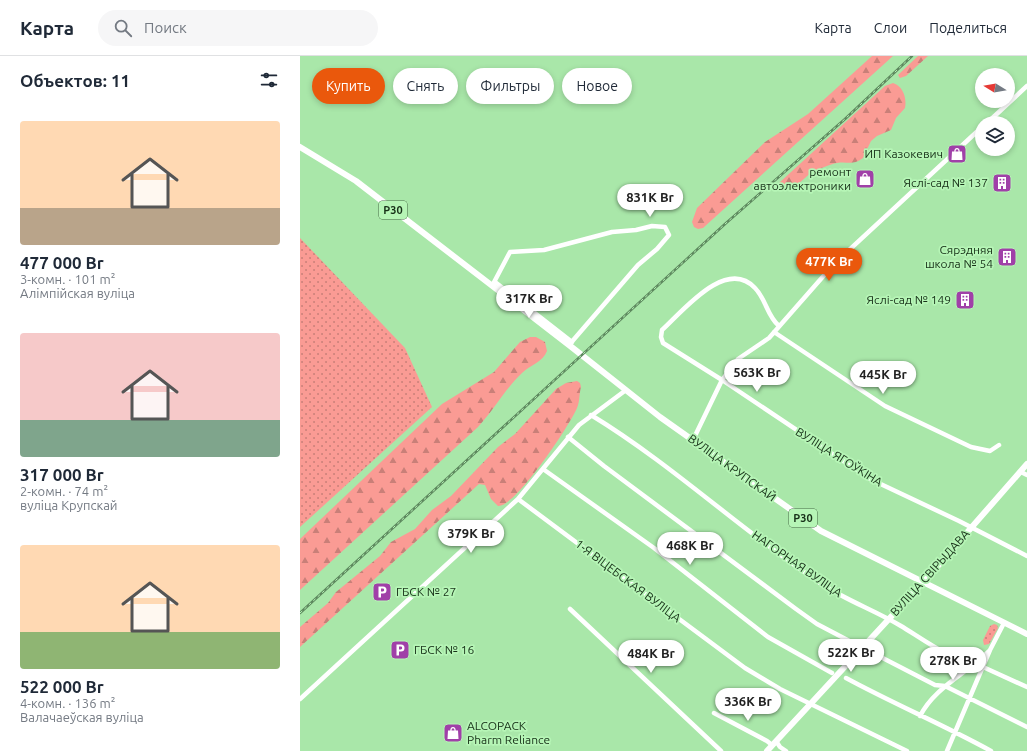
<!DOCTYPE html>
<html lang="ru">
<meta charset="utf-8">
<style>
body{margin:0;font-family:Ubuntu,sans-serif;background:#f6f6f7;color:#1f2937;height:100vh;display:flex;flex-direction:column;font-size:15px;white-space:nowrap}
*{box-sizing:border-box;margin:0}
p{font-size:13px;color:#747a83}
.icon{flex:none;width:22px;height:22px;fill:none;stroke:currentColor;stroke-width:2;stroke-linecap:round;stroke-linejoin:round}
.map{position:relative;flex:1;overflow:hidden}
.side{display:flex;flex-direction:column;background:#fff;width:300px}
.side>*{flex:none}
.banner{position:absolute;left:12px;top:12px;width:380px;height:36px;display:flex;gap:8px}
.needle{width:26px;rotate:281deg}
.controls{position:absolute;left:675px;top:12px;display:grid;gap:8px}
.controls a{display:grid;place-items:center;width:40px;height:40px;border-radius:50%;background:#fff;box-shadow:0 2px 6px #0003;font-size:20px}
.price{position:absolute;translate:-50% -34px;padding:0 9px;border-radius:14px;background:#fff;color:#222;font-size:13px;line-height:26px;filter:drop-shadow(0 1px 2px #0008)}
.price::after{content:'';position:absolute;left:50%;top:24px;width:12px;height:9px;margin-left:-6px;background:inherit;clip-path:polygon(0 0,100% 0,50% 100%)}
.price.on{background:#ea580c;color:#fff}
ul{padding:0;list-style:none}
li{display:grid;align-content:center;gap:8px;height:212px;padding:0 20px}
li span{display:grid;place-items:center;height:124px;border-radius:4px;color:#555}
li>.icon{margin-inline-start:auto}
span .icon{width:72px;height:72px;fill:#fffc;stroke-width:1}
li b{font-size:17px}
h2{display:flex;justify-content:space-between;align-items:center;height:48px;padding:0 20px;font-size:17px}
.pill{padding:0 14px;border-radius:18px;background:#fff;box-shadow:0 2px 6px #0003;font-size:14px;line-height:36px}
.pill.on{background:#ea580c;color:#fff}
header{display:flex;align-items:center;gap:24px;box-sizing:border-box;height:56px;padding:0 20px;background:#fff;border-bottom:1px solid #e0e1e3}
header strong{font-size:19px}
nav{display:flex;gap:22px;margin-inline-start:auto;font-size:14px}
.search{width:280px;height:36px;background:#f6f6f7;display:flex;align-items:center;gap:10px;box-sizing:border-box;padding:0 14px;border-radius:22px;color:#747a83;font-size:15px}
main{display:flex;flex:1;min-height:0}
.map>svg:first-child{display:block}
</style>
<header>
<strong>Карта</strong>
<div class="search"><svg class="icon" aria-label="search" viewBox="0 0 24 24"><circle cx="10" cy="10" r="6"/><path d="M15 15l6 6"/></svg>Поиск</div>
<nav><a>Карта</a><a>Слои</a><a>Поделиться</a></nav>
</header>
<main>
<section class="side">
<h2>Объектов: 11<svg class="icon" aria-label="filters" viewBox="0 0 24 24"><path d="M4 7h16M4 17h16"/><circle cx="9" cy="7" r="2"/><circle cx="15" cy="17" r="2"/></svg></h2>
<ul>
<li><span style="background:linear-gradient(#ffd9b3 70%,#b9a48a 0)"><svg class="icon" aria-label="home" viewBox="0 0 24 24"><path d="M3 11l9-7 9 7M6 9v11h12V9"/></svg></span><div><b>477 000 Br</b><p>3-комн. · 101 m²</p><p>Алімпійская вуліца</p></div></li>
<li><span style="background:linear-gradient(#f6c9c9 70%,#7fa58c 0)"><svg class="icon" aria-label="home" viewBox="0 0 24 24"><path d="M3 11l9-7 9 7M6 9v11h12V9"/></svg></span><div><b>317 000 Br</b><p>2-комн. · 74 m²</p><p>вуліца Крупскай</p></div></li>
<li><span style="background:linear-gradient(#ffd9b3 70%,#8fb573 0)"><svg class="icon" aria-label="home" viewBox="0 0 24 24"><path d="M3 11l9-7 9 7M6 9v11h12V9"/></svg></span><div><b>522 000 Br</b><p>4-комн. · 136 m²</p><p>Валачаеўская вуліца</p></div></li>
</ul>
</section>
<div class="map">
<svg width="727" height="695" viewBox="0 0 727 695">
<defs>
<pattern id="grass-dots" width="8" height="8" patternUnits="userSpaceOnUse"><rect width="8" height="8" fill="#fa9b94"/><path d="M2 2h.1M6 6h.1" fill="none" stroke="#c97f78" stroke-width="1.8" stroke-linecap="round"/></pattern>
<pattern id="forest-firs" width="22" height="20" patternUnits="userSpaceOnUse"><rect width="22" height="20" fill="#fa9b94"/><path d="M5 1l3.5 6h-7zM16 11l3.5 6h-7z" fill="#c97f78"/></pattern>
</defs>
<rect width="100%" height="100%" fill="#a9e7a9"/>
<path fill="url(#grass-dots)" d="M0,182L105,292L132,351L0,471Z
M694,568L697,569L698,572L689,588L684,589L683,584L690,570Z"/>
<path fill="url(#forest-firs)" d="M572,0H593L403,172L398,173L394,171L392,166L397,152L465,86L508,58Z
M618,0H628L606,20L600,22L598,19Z
M593,27C603,30 607,42 605,52L596,62L591,74L577,80L571,85L563,102C552,110 548,105 537,107C530,108 520,113 513,116C503,121 492,139 479,133V127L585,30Z
M230,281H236L245,286L247,295C243,306 230,309 222,317C205,333 194,354 178,371L0,534V483L142,348L194,316L220,286Z
M277,325L280,327L281,331C279,338 280,345 277,352C270,369 215,452 198,450L191,443L185,429L179,428L0,591V571L28,547L36,536L80,500L91,486L115,473L132,454L151,440L198,391L215,378L256,333L266,327Z"/>
<g fill="none" stroke-linecap="round" stroke-linejoin="round">
<path stroke="#fff" stroke-width="4.5" d="M687,67L727,30
M195,226L272,286
M192,230L210,196L244,194L312,176L336,174L352,170L365,171L369,179L357,193L338,209L269,289
M479,270C467,260 466,243 455,232C426,201 383,255 362,274L361,281L363,287L422,324L570,423L659,465L727,500
M474,276L585,350L671,391L690,395L699,389
M291,359C373,409 443,476 523,529C548,545 576,555 601,570C618,580 658,609 676,608
M268,381L304,410L496,553L517,568L557,589
M393,384L422,324L438,303L469,282L534,208L682,71
M243,413L354,492L468,581L532,617
M721,416L727,419
M218,443L445,612L480,633L607,695
M270,553L421,695
M571,596L635,629L645,630L727,671
M683,611L727,631
M546,622C594,648 644,669 691,695
M0,643L218,443L279,369L326,334
M414,657L467,685L472,689
M620,660C635,631 666,618 689,595
M476,685L480,691L486,695
M647,695L690,594L704,567"/>
<path stroke="#fff" stroke-width="6" d="M0,91L56,125L269,289L360,361L521,475L727,578
M467,695L636,512L727,408"/>
<defs>
<path id="rail" d="M0,557L425,168L545,63L612,0"/>
</defs>
<use href="#rail" stroke="#5d885e" stroke-width="2.5"/>
<use href="#rail" stroke="#b6f5b6" stroke-width="1" stroke-dasharray="3" stroke-linecap="butt"/>
</g>
<defs>
<symbol id="shop-square" viewBox="-11 -11 22 22"><rect x="-9" y="-9" width="18" height="18" rx="4" fill="#a040a8" stroke="#b6f5b6"/><path d="M-5-2.5h2.3a2.7 3.5 0 0 1 5.4 0H5L5.5 6h-11ZM-1.5-2.5h3a1.5 2.3 0 0 0-3 0Z" fill="#fff"/></symbol>
<symbol id="building-square" viewBox="-11 -11 22 22"><rect x="-9" y="-9" width="18" height="18" rx="4" fill="#a040a8" stroke="#b6f5b6"/><path d="M-4-6H4V6H1V3H-1V6H-4ZM-2.5-4.3h1.7v1.8h-1.7ZM.8-4.3h1.7v1.8H.8ZM-2.5-1h1.7V.8h-1.7ZM.8-1h1.7V.8H.8Z" fill="#fff"/></symbol>
<symbol id="parking-square" viewBox="-11 -11 22 22"><rect x="-9" y="-9" width="18" height="18" rx="4" fill="#a040a8" stroke="#b6f5b6"/><path d="M-3.5-5.5H1a3.5 3.5 0 0 1 0 7H-1V5.5H-3.5ZM-1-3.4V-.6H.8a1.4 1.4 0 0 0 0-2.8Z" fill="#fff"/></symbol>
</defs>
<g fill-rule="evenodd">
<use href="#shop-square" x="646" y="87" width="22" height="22"/>
<use href="#shop-square" x="554" y="112" width="22" height="22"/>
<use href="#building-square" x="691" y="116" width="22" height="22"/>
<use href="#building-square" x="696" y="190" width="22" height="22"/>
<use href="#building-square" x="654" y="233" width="22" height="22"/>
<use href="#parking-square" x="71" y="525" width="22" height="22"/>
<use href="#parking-square" x="89" y="583" width="22" height="22"/>
<use href="#shop-square" x="142" y="666" width="22" height="22"/>
</g>
<g text-anchor="middle" stroke-width="3.5" stroke-linejoin="round" paint-order="stroke">
<g fill="#b6f5b6" stroke="#476b47" stroke-width="1">
<rect x="79" y="145" width="28" height="18" rx="3"/>
<rect x="489" y="453" width="28" height="18" rx="3"/>
</g>
<g font-size="11" font-weight="bold" fill="#173018">
<text x="93" y="158">Р30</text>
<text x="503" y="466">Р30</text>
</g>
<g font-size="12" fill="#173018" stroke="#b6f5b6" text-anchor="end">
<text x="643" y="102">ИП Казокевич</text>
<text x="551" y="120">ремонт<tspan x="551" dy="14">автоэлектроники</tspan></text>
<text x="688" y="131">Яслі-сад № 137</text>
<text x="693" y="198">Сярэдняя<tspan x="693" dy="14">школа № 54</tspan></text>
<text x="651" y="248">Яслі-сад № 149</text>
<text x="96" y="540" text-anchor="start">ГБСК № 27</text>
<text x="114" y="598" text-anchor="start">ГБСК № 16</text>
<text x="167" y="674" text-anchor="start">ALCOPACK<tspan x="167" dy="14">Pharm Reliance</tspan></text>
</g>
<g font-size="12" fill="#173018" stroke="#b6f5b6">
<text transform="translate(539 401) rotate(32)" y="4">ВУЛІЦА ЯГОЎКІНА</text>
<text transform="translate(432 412) rotate(36)" y="4">ВУЛІЦА КРУПСКАЙ</text>
<text transform="translate(497 508) rotate(35)" y="4">НАГОРНАЯ ВУЛІЦА</text>
<text transform="translate(630 517) rotate(-48)" y="4">ВУЛІЦА СВІРЫДАВА</text>
<text transform="translate(328 525) rotate(37)" y="4">1-Я ВІЦЕБСКАЯ ВУЛІЦА</text>
</g>
</g>
</svg>
<div class="controls">
<a><svg class="needle" viewBox="-14 -14 28 28"><path d="M0-13l5 13h-10z" fill="#e53935"/><path d="M0 13l5-13h-10z" fill="#747a83"/></svg></a>
<a><svg class="icon" aria-label="layers" viewBox="0 0 24 24"><path d="M12 4l9 5-9 5-9-5zM3 14l9 5 9-5"/></svg></a>
</div>
<b class="price" style="left:350px;top:162px">831K Br</b>
<b class="price on" style="left:529px;top:226px">477K Br</b>
<b class="price" style="left:229px;top:263px">317K Br</b>
<b class="price" style="left:457px;top:337px">563K Br</b>
<b class="price" style="left:583px;top:339px">445K Br</b>
<b class="price" style="left:171px;top:498px">379K Br</b>
<b class="price" style="left:390px;top:510px">468K Br</b>
<b class="price" style="left:551px;top:617px">522K Br</b>
<b class="price" style="left:351px;top:618px">484K Br</b>
<b class="price" style="left:653px;top:625px">278K Br</b>
<b class="price" style="left:448px;top:666px">336K Br</b>
<div class="banner">
<a class="pill on">Купить</a>
<a class="pill">Снять</a>
<a class="pill">Фильтры</a>
<a class="pill">Новое</a>
</div>
</div>
</main>
